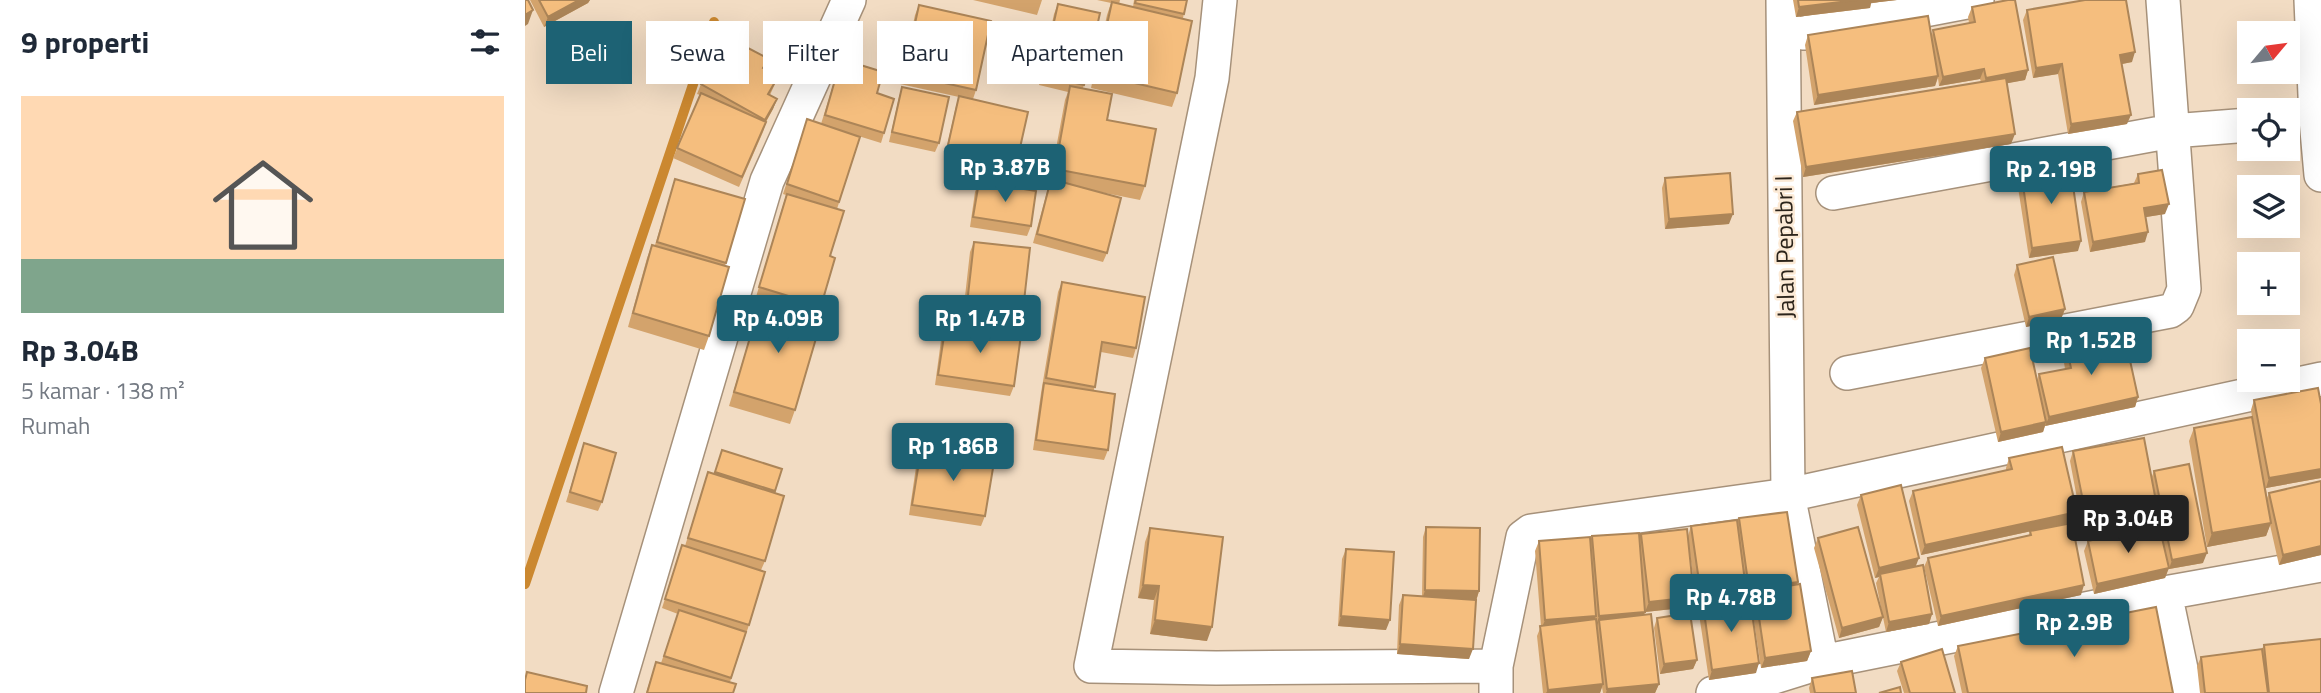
<!DOCTYPE html>
<html lang="id">
<meta charset="utf-8">
<style>
body{margin:0;font-family:"Titillium Web",sans-serif;background:#f6f6f7;color:#1f2937;height:100vh;display:flex;flex-direction:column;font-size:26px;white-space:nowrap}
*{box-sizing:border-box;margin:0}
p{font-size:23px;color:#747a83}
.icon{flex:none;width:38px;height:38px;fill:none;stroke:currentColor;stroke-width:2;stroke-linecap:round;stroke-linejoin:round}
.map{position:relative;flex:1;overflow:hidden}
.drawer{display:flex;flex-direction:column;background:#fff;width:525px}
.drawer>*{flex:none}
.banner{position:absolute;left:21px;top:21px;width:665px;height:63px;display:flex;gap:14px}
.needle{width:46px;rotate:61deg}
.buttons{position:absolute;left:1712px;top:21px;display:grid;gap:14px}
.buttons a{display:grid;place-items:center;width:63px;height:63px;border-radius:0px;background:#fff;box-shadow:0 7px 28px #0002;font-size:35px}
.price{position:absolute;translate:-50% -60px;padding:0 16px;border-radius:7px;background:#1d6274;color:#fff;font-size:23px;line-height:46px;filter:drop-shadow(0 2px 4px #0008)}
.price::after{content:'';position:absolute;left:50%;top:42px;width:21px;height:16px;margin-left:-10px;background:inherit;clip-path:polygon(0 0,100% 0,50% 100%)}
.price.on{background:#222;color:#fff}
ul{padding:0;list-style:none}
li{display:grid;align-content:center;gap:14px;height:371px;padding:0 21px}
li span{display:grid;place-items:center;height:217px;border-radius:0px;color:#555}
li>.icon{margin-inline-start:auto}
span .icon{width:126px;height:126px;fill:#fffc;stroke-width:1}
li b{font-size:30px}
h2{display:flex;justify-content:space-between;align-items:center;height:84px;padding:0 21px;font-size:30px}
.chip{padding:0 24px;border-radius:0px;background:#fff;box-shadow:0 7px 28px #0002;font-size:24px;line-height:63px}
.chip.on{background:#1d6274;color:#fff}
main{display:flex;flex:1;min-height:0}
.map>svg:first-child{display:block}
</style>
<main>
<section class="drawer">
<h2>9 properti<svg class="icon" aria-label="filters" viewBox="0 0 24 24"><path d="M4 7h16M4 17h16"/><circle cx="9" cy="7" r="2"/><circle cx="15" cy="17" r="2"/></svg></h2>
<ul>
<li><span style="background:linear-gradient(#ffd9b3 75%,#7fa58c 0)"><svg class="icon" aria-label="home" viewBox="0 0 24 24"><path d="M3 11l9-7 9 7M6 9v11h12V9"/></svg></span><div><b>Rp 3.04B</b><p>5 kamar · 138 m²</p><p>Rumah</p></div></li>
</ul>
</section>
<div class="map">
<svg width="1796" height="693" viewBox="0 0 1796 693">
<rect width="100%" height="100%" fill="#f2dcc3"/>
<g fill="none" stroke-linecap="round" stroke-linejoin="round">
<path stroke="#cb8830" stroke-width="10" d="M0,584L189,22"/>
<defs>
<path id="street" d="M695,0L687,78L566,666L691,668L971,666
M1258,0L1263,495L1297,662
M1786,0L1791,119L1796,175
M1279,33L1452,0
M1308,193L1647,131L1724,125
M1322,373L1645,311L1652,306L1659,289L1638,0
M1640,593L1661,693
M91,693L242,181L324,0
M971,693V666L998,537L1006,531L1263,495L1796,379
M1188,693L1204,691L1297,662L1640,593L1796,565"/>
</defs>
<use href="#street" stroke="#a6917a" stroke-width="36"/>
<use href="#street" stroke="#fff" stroke-width="33"/>
</g>
<path fill="#d3a36c" fill-rule="evenodd" d="M5,0H65L63,3L19,27Z
M448,0H517L512,15Z
M572,0H595L594,4L608,7L609,0H662L658,18L652,93L647,107L566,88L582,15L586,3Z
M1268,0H1372L1346,3L1345,8L1271,17Z
M1555,0H1601L1607,62L1597,64L1602,124L1543,134L1533,74L1508,78L1498,20L1502,10L1555,1Z
M533,4L559,85L558,88L582,120L620,186L615,200L575,192L582,253L578,262L508,243L525,181L540,100L543,92L514,85L529,14Z
M394,5L451,90L448,99L492,161L488,171L420,155L431,106L434,97L375,84L390,15Z
M1447,7L1503,70L1500,80L1482,83L1486,144L1278,177L1268,121L1272,112L1456,82L1455,79L1414,86L1413,78L1410,86L1289,105L1280,45L1283,35H1407L1408,30L1444,23L1443,17Z
M316,59L352,93L359,133L356,143L314,130L335,137L312,209L305,256L296,306L292,316L231,297L261,195L258,194L279,129L296,124Z
M240,69L253,77L245,95L252,99L248,109L241,122L238,132L214,187L148,158L175,95L172,94L176,84Z
M377,87L414,143L410,152L364,142L374,97Z
M1496,171L1553,251L1504,258L1492,181Z
M1613,174L1640,214L1621,217L1620,242L1565,252L1556,202L1559,192L1609,183Z
M1140,178L1204,224L1140,229L1137,188Z
M150,179L220,199L200,266L184,336L179,350L103,327L122,258L127,245H130Z
M454,182L506,226L502,236L445,227L450,192Z
M449,242L493,329L437,323L445,252Z
M1492,265L1540,309L1536,319L1501,327L1489,275Z
M537,282L611,348L608,358L576,352L569,390L583,450L579,460L508,450L516,393L533,292Z
M236,300L270,410L265,424L204,406Z
M421,323L489,386L485,396L410,385L417,333Z
M1541,346L1613,397L1610,407L1520,426L1518,432L1473,442L1456,368L1460,358L1512,380L1514,374L1540,369L1538,356Z
M1729,400L1796,404V478L1741,488L1742,498L1744,493L1796,481V555L1754,565L1745,525L1741,536L1682,547L1664,441L1669,428L1727,417L1726,410Z
M59,443L77,502L73,511L41,502Z
M197,450L257,469L249,493L240,561L236,570L224,625L205,682L208,693H121L131,662L136,663L153,614L137,608L154,555L160,546L183,472L189,474Z
M396,450L460,516L456,526L384,515L392,460Z
M1548,451L1626,479L1629,471L1678,563L1644,569H1643L1640,578L1569,594L1559,551L1563,541L1590,535L1560,541L1545,461ZM1633,519L1641,556L1631,526Z
M1484,458L1548,522L1396,555L1384,501L1388,491L1481,470V468Z
M1336,495L1391,567L1407,614L1404,624L1361,632L1351,583L1354,577L1350,578L1332,505Z
M1214,518L1273,582L1272,585L1286,651L1282,661L1236,668L1226,601L1227,597L1225,598L1231,673L1184,680L1174,614L1178,604L1172,605L1163,540L1166,607L1120,612L1119,615L1134,684L1130,693H1078L1077,687L1075,693H1018L1012,636L1016,626L1010,551L1014,541L1065,542L1067,536L1114,539L1116,534L1163,536L1166,526L1212,523Z
M901,527L954,591L951,601L944,659L872,654L874,605L878,595L897,597L898,537Z
M625,528L682,641L625,634L629,600L613,598L620,542Z
M1505,531L1556,595L1413,626L1399,567L1403,558L1504,535Z
M1293,538L1358,617L1354,627L1314,638L1289,548Z
M821,549L861,630L813,626L817,559Z
M1132,618L1172,660L1168,669L1135,674L1129,628Z
M1739,645L1796,693H1675L1672,666L1676,657L1737,649Z
M1433,646L1648,693H1437L1429,656Z
M1376,662L1430,693H1379L1372,671Z
M1287,678L1331,693H1285L1284,688Z"/>
<path fill="#ac8558" d="M54,0H65L63,3L19,27L23,17Z
M1332,0H1372L1346,3L1345,8L1271,17L1274,7Z
M8,10L3,24L0,26V15Z
M1610,52L1607,62L1592,65L1595,55Z
M1537,64L1533,74L1508,78L1511,68Z
M1459,69L1455,79L1414,86L1418,77Z
M1503,70L1500,80L1457,88L1461,78Z
M1413,76L1410,86L1289,105L1293,95Z
M252,99L248,109L236,130L240,120Z
M1606,115L1602,124L1543,134L1546,124Z
M1490,134L1486,144L1278,177L1281,167Z
M1644,204L1640,214L1615,218L1619,208Z
M1208,214L1204,224L1140,229L1144,219Z
M1623,232L1620,242L1565,252L1568,242Z
M1556,241L1553,251L1504,258L1507,248Z
M1540,309L1536,319L1501,327L1504,317Z
M441,313L497,319L493,329L437,323Z
M1613,397L1610,407L1520,426L1524,417Z
M1521,422L1518,432L1473,442L1476,432Z
M1796,469V478L1741,488L1744,478Z
M1552,512L1548,522L1396,555L1400,545Z
M1634,517L1630,527L1560,541L1564,531Z
M1746,523L1741,536L1682,547L1687,533Z
M1796,546V555L1754,565L1758,555Z
M1682,553L1678,563L1644,569L1647,560Z
M1394,558L1390,568L1355,574L1354,577L1350,578L1354,568Z
M1644,568L1640,578L1569,594L1572,584Z
M1273,582L1269,592L1230,591L1227,597L1221,598L1224,589Z
M618,585L634,586L629,600L613,598Z
M1559,585L1556,595L1413,626L1416,616Z
M1221,589L1217,599L1172,605L1176,595Z
M900,590L954,591L951,601L897,600Z
M1169,597L1166,607L1120,612L1124,602Z
M1120,612L1116,622L1074,620L1072,626H1071L1074,616Z
M1407,614L1404,624L1361,632L1364,622Z
M816,616L865,620L861,630L813,626Z
M1071,616L1067,626L1016,630L1020,620Z
M1358,617L1354,627L1314,638L1317,628Z
M630,620L687,627L682,641L625,634Z
M875,644L948,649L944,659L872,654Z
M1286,651L1282,661L1236,668L1240,658Z
M1172,660L1168,669L1135,674L1139,664Z
M1234,663L1231,673L1184,680L1187,670Z
M1078,684L1075,693H1021L1023,690Z
M1134,684L1130,693H1081L1082,689Z"/>
<path fill="#f5be7e" stroke="#ac8558" stroke-width="2" d="M0,0H3L8,10L0,15Z
M14,0H54L23,17Z
M611,0H662L659,14L610,3Z
M1273,0H1332L1274,7Z
M1483,0H1490L1503,70L1461,78L1459,69L1418,77L1408,30L1450,22L1447,7Z
M1560,0H1601L1610,52L1595,55L1606,115L1546,124L1537,64L1511,68L1502,10Z
M587,2L667,21L652,93L571,74Z
M533,4L575,13L559,85L517,75Z
M394,5L466,21L451,90L379,74Z
M1403,16L1413,76L1293,95L1283,35Z
M202,37L244,59L238,68L253,77L243,94L252,99L240,120L176,84Z
M316,59L358,72L352,93L369,99L359,133L300,115Z
M1481,78L1490,134L1281,167L1272,112Z
M545,86L587,94L582,120L631,129L620,186L530,169Z
M377,87L424,97L414,143L367,132Z
M176,93L241,122L217,177L152,148Z
M434,96L503,112L492,161L423,145Z
M282,119L335,137L314,202L262,184Z
M1545,165L1556,241L1507,248L1496,171Z
M1637,170L1644,204L1619,208L1623,232L1568,242L1559,192L1614,183L1613,174Z
M1205,173L1208,214L1144,219L1140,178Z
M150,179L220,199L201,263L132,242Z
M526,179L596,198L582,253L512,234Z
M454,182L511,191L506,226L448,217Z
M262,194L319,211L305,256L310,258L296,306L234,287Z
M449,242L505,248L497,319L441,313Z
M127,245L204,267L184,336L108,313Z
M1528,257L1540,309L1504,317L1492,265Z
M537,282L620,297L611,348L577,342L570,387L521,378Z
M236,300L297,318L270,410L209,392Z
M421,323L496,335L489,386L413,375Z
M1599,333L1613,397L1524,417L1514,374L1546,368L1541,346Z
M1505,348L1521,422L1476,432L1460,358Z
M519,383L590,394L583,450L511,440Z
M1793,388L1796,404V469L1744,478L1729,400Z
M1727,417L1746,523L1687,533L1669,428Z
M1619,438L1634,517L1564,531L1548,451Z
M59,443L91,453L77,502L45,492Z
M1537,447L1552,512L1400,545L1388,491L1487,469L1484,458Z
M197,450L257,469L250,491L190,472Z
M396,450L469,462L460,516L387,505Z
M1664,464L1682,553L1647,560L1629,471Z
M183,472L259,496L240,561L163,538Z
M1796,481V546L1758,555L1744,493Z
M1376,485L1394,558L1354,568L1336,495Z
M1262,512L1273,582L1224,589L1214,518Z
M1212,520L1221,589L1176,595L1166,526Z
M1547,523L1559,585L1416,616L1403,558L1506,535L1505,531Z
M1634,525L1644,568L1572,584L1563,541Z
M901,527L955,528L954,591L900,590Z
M1333,527L1358,617L1317,628L1293,538Z
M625,528L698,537L687,627L630,620L634,586L618,585Z
M1162,529L1169,597L1124,602L1116,534Z
M1114,533L1120,612L1074,616L1067,536Z
M1065,537L1071,616L1020,620L1014,541Z
M157,545L240,572L224,625L140,599Z
M821,549L869,552L865,620L816,616Z
M1398,565L1407,614L1364,622L1355,574Z
M1275,584L1286,651L1240,658L1230,591Z
M878,595L951,600L948,649L875,644Z
M1225,598L1234,663L1187,670L1178,604Z
M1631,607L1648,693H1443L1433,646Z
M154,610L221,632L206,678L139,656Z
M1165,613L1172,660L1139,664L1132,618Z
M1126,614L1134,684L1082,689L1074,620Z
M1071,619L1078,684L1023,690L1015,626Z
M1796,639V693H1744L1739,645Z
M1417,649L1430,693H1385L1376,662Z
M1737,649L1743,693H1680L1676,657Z
M131,662L211,684L208,693H122Z
M1327,671L1331,693H1290L1287,678Z
M2,672L62,686L61,693H0V680Z
M1375,687L1376,693H1354Z"/>
<g text-anchor="middle" stroke-width="5" stroke-linejoin="round" paint-order="stroke">
<g font-size="24" fill="#2c241b" stroke="#fcead6">
<text transform="translate(1260 247) rotate(-91)" y="8">Jalan Pepabri I</text>
</g>
</g>
</svg>
<div class="buttons">
<a><svg class="needle" viewBox="-14 -14 28 28"><path d="M0-13l5 13h-10z" fill="#e53935"/><path d="M0 13l5-13h-10z" fill="#747a83"/></svg></a>
<a><svg class="icon" aria-label="locate" viewBox="0 0 24 24"><circle cx="12" cy="12" r="6"/><path d="M12 2v4M12 18v4M2 12h4M18 12h4"/></svg></a>
<a><svg class="icon" aria-label="layers" viewBox="0 0 24 24"><path d="M12 4l9 5-9 5-9-5zM3 14l9 5 9-5"/></svg></a>
<a>+</a>
<a>−</a>
</div>
<b class="price" style="left:480px;top:204px">Rp 3.87B</b>
<b class="price" style="left:1526px;top:206px">Rp 2.19B</b>
<b class="price" style="left:253px;top:355px">Rp 4.09B</b>
<b class="price" style="left:455px;top:355px">Rp 1.47B</b>
<b class="price" style="left:1566px;top:377px">Rp 1.52B</b>
<b class="price" style="left:428px;top:483px">Rp 1.86B</b>
<b class="price on" style="left:1603px;top:555px">Rp 3.04B</b>
<b class="price" style="left:1206px;top:634px">Rp 4.78B</b>
<b class="price" style="left:1549px;top:659px">Rp 2.9B</b>
<div class="banner">
<a class="chip on">Beli</a>
<a class="chip">Sewa</a>
<a class="chip">Filter</a>
<a class="chip">Baru</a>
<a class="chip">Apartemen</a>
</div>
</div>
</main>
